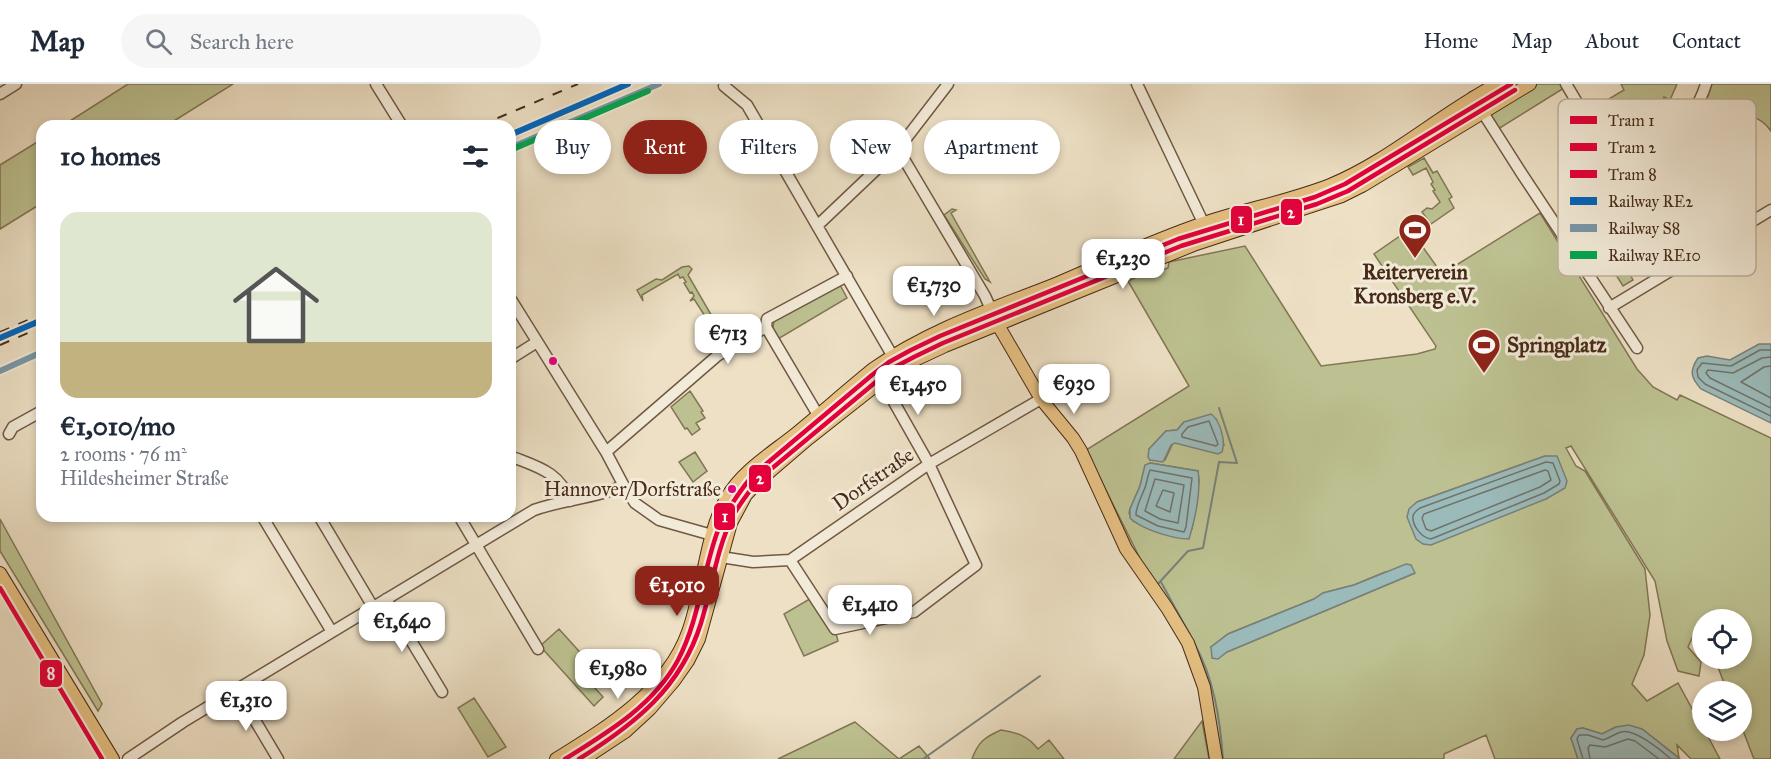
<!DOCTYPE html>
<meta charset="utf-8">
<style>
body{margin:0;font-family:"IM FELL Great Primer",serif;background:#f6f6f7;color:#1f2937;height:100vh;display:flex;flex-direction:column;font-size:22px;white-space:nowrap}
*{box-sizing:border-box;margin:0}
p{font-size:20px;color:#747a83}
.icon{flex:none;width:33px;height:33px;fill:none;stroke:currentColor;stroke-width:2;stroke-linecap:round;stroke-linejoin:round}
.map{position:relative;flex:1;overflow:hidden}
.sheet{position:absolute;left:36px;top:36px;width:480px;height:402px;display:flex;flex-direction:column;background:#fff;border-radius:18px;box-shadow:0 3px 9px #0003}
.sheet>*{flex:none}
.guide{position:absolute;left:534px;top:36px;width:570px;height:54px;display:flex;gap:12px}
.fabs{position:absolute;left:1692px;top:525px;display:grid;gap:12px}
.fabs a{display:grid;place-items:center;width:60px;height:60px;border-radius:50%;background:#fff;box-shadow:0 3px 9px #0003;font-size:30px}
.price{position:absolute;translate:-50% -51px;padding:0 14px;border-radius:12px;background:#fff;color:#222;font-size:20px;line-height:39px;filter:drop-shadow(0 2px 3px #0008)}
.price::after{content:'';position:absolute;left:50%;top:36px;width:18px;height:14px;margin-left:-9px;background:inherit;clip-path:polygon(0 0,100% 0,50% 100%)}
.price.selected{background:#8f2418;color:#fff}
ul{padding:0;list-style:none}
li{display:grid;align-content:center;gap:12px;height:318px;padding:0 24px}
li span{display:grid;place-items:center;height:186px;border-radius:18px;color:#555}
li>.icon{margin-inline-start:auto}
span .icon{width:108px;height:108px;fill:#fffc;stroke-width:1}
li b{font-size:26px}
h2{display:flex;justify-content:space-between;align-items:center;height:72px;padding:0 24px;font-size:26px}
.tag{padding:0 21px;border-radius:27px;background:#fff;box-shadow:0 3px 9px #0003;font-size:21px;line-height:54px}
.tag.selected{background:#8f2418;color:#fff}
header{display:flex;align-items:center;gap:36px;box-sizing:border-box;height:84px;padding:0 30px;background:#fff;border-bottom:2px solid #e0e1e3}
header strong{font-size:28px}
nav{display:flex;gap:33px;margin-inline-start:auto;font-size:21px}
.search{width:420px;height:54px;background:#f6f6f7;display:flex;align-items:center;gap:15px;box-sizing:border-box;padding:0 21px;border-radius:33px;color:#747a83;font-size:22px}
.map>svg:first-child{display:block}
</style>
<header>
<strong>Map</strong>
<div class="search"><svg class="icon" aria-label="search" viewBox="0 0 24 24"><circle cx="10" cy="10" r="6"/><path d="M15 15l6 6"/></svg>Search here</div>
<nav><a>Home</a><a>Map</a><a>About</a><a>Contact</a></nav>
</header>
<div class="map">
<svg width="1771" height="675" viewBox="0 0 1771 675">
<rect width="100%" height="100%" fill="#ede0c5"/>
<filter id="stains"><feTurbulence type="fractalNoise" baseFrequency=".00333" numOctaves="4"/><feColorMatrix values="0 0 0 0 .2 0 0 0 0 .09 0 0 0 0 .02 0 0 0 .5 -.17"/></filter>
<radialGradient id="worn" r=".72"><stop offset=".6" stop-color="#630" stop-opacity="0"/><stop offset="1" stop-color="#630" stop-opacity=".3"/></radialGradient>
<path fill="#bdc191" stroke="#827654" stroke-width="1.5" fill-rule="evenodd" d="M128,0H233L166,42H62Z
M1533,0H1561L1564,4L1495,47L1485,30Z
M1621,0H1677L1670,16L1664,13L1659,22L1664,25L1638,49L1636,41L1622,43L1607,16L1624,6Z
M1710,0H1771V47C1758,27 1725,25 1703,20Z
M42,55V119L0,145V81Z
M1424,74L1433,89L1437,87L1452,113L1449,115L1454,124L1431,140L1422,128L1427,124L1432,125L1440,118L1433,107L1435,106L1431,100L1433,98L1426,84L1413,91L1408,83Z
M1649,117L1655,127L1661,124L1679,152L1652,168L1648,161L1643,164L1647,173L1627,185L1633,196L1623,202L1607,177L1611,174L1608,170L1604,171L1591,150L1600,145L1606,153L1615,147L1611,140L1620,135L1622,137L1628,134L1626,131Z
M952,125L956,126L951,129L990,198L985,195L944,131Z
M1540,129L1637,285L1653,303L1677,316L1680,311L1771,354V675H1754L1742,644V608L1727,607L1715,575L1742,574V536H1702V552H1693L1688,563L1701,578L1699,592L1678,587L1667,557L1655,497L1571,362L1566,364L1576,382L1585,387L1645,485L1650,531L1644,571L1632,600L1647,617L1678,599L1702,643V646L1705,647L1720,675H1691L1677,661L1679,674L1642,645L1616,643L1602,650L1583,644L1577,645L1571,654L1578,675H1495L1486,651L1444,670V675H1216L1204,603L1086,366L1189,302L1128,197L1154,185L1159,187L1168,184L1169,178L1245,162L1321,282L1417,270L1435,265L1436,262L1374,170L1410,145L1442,190ZM1216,335L1224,361L1173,359L1165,376H1150L1149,365L1166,347L1177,346L1184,338ZM1545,372L1546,415L1417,418ZM1150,379L1198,387L1199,397L1192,445C1163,455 1160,450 1133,437L1129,429L1130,425L1140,402L1145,382ZM1385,488L1415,489L1227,568L1211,563L1228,550L1314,515L1323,509L1354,501Z
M689,182L692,185L688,191L717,241L723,242L718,245L724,256L729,254L730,259L715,267L714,266L723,260L694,215L690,217L694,212L692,208L690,209L684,199L686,198L683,193L680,194L678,190L642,211L643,217L637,206L656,195L662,196L682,183Z
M839,199L847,214L778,255L773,245L774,235Z
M690,307L703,327L701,328L705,334L696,339L700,345L692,351L687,344L685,345L671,323Z
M695,368L707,387L693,398L679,378Z
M0,435L102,620L98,627L0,467Z
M813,513L835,545L838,557L804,572L784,530Z
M559,545L595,585L585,593L603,613L594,622L540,562Z
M474,614L506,663L488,673L458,624Z
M1202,637L1209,675H1174Z
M855,638L899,675L919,662L930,675H778Z
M1001,646C1016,648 1028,652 1038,665L1049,656L1064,675H972C978,658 985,653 1001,646Z"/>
<path fill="#9bbbbb" stroke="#79817a" stroke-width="1.5" d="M1759,260H1771V339L1701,305C1691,294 1689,287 1698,274L1707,272L1730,276Z
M1211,330C1220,336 1226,357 1222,368L1218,370L1175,359L1171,361L1163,378L1150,376L1148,373L1149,365L1166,347L1177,346L1184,338Z
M1545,372H1557L1567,397L1565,404L1546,415L1431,461L1423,460L1416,455L1407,433L1409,425L1417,418Z
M1150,379L1198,387C1201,407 1195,435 1189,455C1173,455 1141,445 1130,434V425L1140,402L1145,381Z
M1406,480L1411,481L1415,489L1227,568L1218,575L1212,574L1211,563L1228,550L1314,515L1323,509L1354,501Z
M1629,641L1642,645L1680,675H1578L1571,654L1577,645L1583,644L1602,650L1616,643Z"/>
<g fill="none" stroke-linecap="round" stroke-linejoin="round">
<path stroke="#71736a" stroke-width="1.5" d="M1771,266H1760L1731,282L1702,279L1697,286L1698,293L1705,300L1771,332
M1771,273L1762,274L1733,289L1708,286L1706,289L1710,294L1771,324
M1771,282L1764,283L1741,298L1771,314
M1209,337L1218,360L1216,362L1182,353V350L1188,343Z
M1546,378L1553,379L1560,397L1559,400L1544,409L1431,455C1422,454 1412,442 1413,432C1414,428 1417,426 1420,424Z
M1150,386L1192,394L1186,443L1184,448L1158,442L1136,431C1136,422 1141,414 1144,406C1147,400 1147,393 1150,386Z
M1545,386L1548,387L1551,396L1540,403L1431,447L1426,445L1422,434L1424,430Z
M1155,395L1184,401L1178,439L1160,435L1145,427Z
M1163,406L1174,409L1170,428L1156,422Z
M1583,675L1577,655L1579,651H1588L1603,656C1610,654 1614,650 1621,648C1634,644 1661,666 1671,675
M1590,675L1588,664L1590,661L1605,663L1628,655L1635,657L1659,675"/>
<path stroke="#79817a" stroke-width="2" d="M1161,498L1190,551
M1157,501L1188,467L1203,464L1219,378L1237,379L1219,324
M1194,559C1214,594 1220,635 1223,675
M923,675L1040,592"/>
<defs>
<path id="minor" d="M376,0L402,42
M1137,0L1211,155
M1566,0L1627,102
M724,2L747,21L892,271
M0,10L16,0
M1473,13L1522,90L1637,264
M898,65L985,212L998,241
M1657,76L1710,163
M1619,88C1658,65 1692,45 1706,0
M817,142L898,65L948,0
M1559,146L1660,81
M510,214L606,368L625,404L635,419L659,436L726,455
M1609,224L1771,126
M766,243L818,331
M510,275L537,258
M9,350L13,343L42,327
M606,368L717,272L766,243L767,235L847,192
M510,372C537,383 559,387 570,417
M262,432L332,548
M319,432L373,523
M459,432L538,565
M721,473L753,478L790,476L929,380L1041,315
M790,476L835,545L914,528L976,481L929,380L882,297
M386,515L442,608
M237,606L278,675
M128,675L183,638L534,426C565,415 593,415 623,402"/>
<path id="major" d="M998,241L1041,315L1073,354L1081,367L1126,465L1167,524L1188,559L1204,603L1216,675
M0,489L113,675
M556,675C606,644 667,607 688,548C703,508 705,450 727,413C741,388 770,370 793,352C820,330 846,307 873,285C928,246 992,225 1053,201C1103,180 1153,156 1204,139C1246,125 1289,117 1330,101C1389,77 1440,30 1497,0
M584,675L625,648L650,625L674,597L688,577L699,555L731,439L746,411L759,397L808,355L898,284L945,262L1196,160L1342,112L1362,102L1530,0"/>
</defs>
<use href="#minor" stroke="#705843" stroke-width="13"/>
<use href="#major" stroke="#472b18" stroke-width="14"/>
<use href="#minor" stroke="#f3ebd9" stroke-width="10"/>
<use href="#major" stroke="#e6c082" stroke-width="12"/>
<path stroke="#472b18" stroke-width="2" stroke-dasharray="10 10" stroke-linecap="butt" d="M479,42L578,0
M0,248L42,230
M0,261L30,248"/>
<defs>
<path id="rail-1" d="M510,51L628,0
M0,254L42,236"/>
<path id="rail-2" d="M510,64L659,0
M0,287L42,268"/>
<path id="rail-3" d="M513,65L648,7"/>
</defs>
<use href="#rail-1" stroke="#f3ebd9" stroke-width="10"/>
<use href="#rail-2" stroke="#f3ebd9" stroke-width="10"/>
<use href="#rail-3" stroke="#f3ebd9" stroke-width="10"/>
<use href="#rail-1" stroke="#0065bd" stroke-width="6"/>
<use href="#rail-2" stroke="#7998aa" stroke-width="6"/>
<use href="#rail-3" stroke="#00a651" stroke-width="6"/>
<defs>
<path id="tram-1" d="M565,675C607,649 654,621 678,576C699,536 702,491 717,449C726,427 738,409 753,391L872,291L889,278L911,266L940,252L1178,155L1315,113L1345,100L1511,0"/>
<path id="tram-2" d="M579,675C635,640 681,604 701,539C712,504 716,467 732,434C739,420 749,408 758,396L877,297L893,284L914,273L943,259L1181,162L1317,120L1348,107L1515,6"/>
<path id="tram-3" d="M0,504L102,675"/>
</defs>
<use href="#tram-1" stroke="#f3ebd9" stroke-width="9"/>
<use href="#tram-2" stroke="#f3ebd9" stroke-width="9"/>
<use href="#tram-3" stroke="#f3ebd9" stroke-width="9"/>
<use href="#tram-1" stroke="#e4003a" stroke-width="4.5"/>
<use href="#tram-2" stroke="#e4003a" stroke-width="4.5"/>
<use href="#tram-3" stroke="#e4003a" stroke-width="4.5"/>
</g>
<defs>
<symbol id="stadium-pin" viewBox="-11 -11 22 30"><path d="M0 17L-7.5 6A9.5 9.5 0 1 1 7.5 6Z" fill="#8f2418" stroke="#f3ebd9"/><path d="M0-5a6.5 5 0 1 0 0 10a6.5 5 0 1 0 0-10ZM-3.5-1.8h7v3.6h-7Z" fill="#fff"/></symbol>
</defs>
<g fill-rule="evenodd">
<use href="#stadium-pin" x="1396" y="127" width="38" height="52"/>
<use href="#stadium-pin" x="1465" y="242" width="38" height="52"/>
</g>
<g fill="#e5007d" stroke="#f3ebd9" stroke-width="2">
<circle cx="553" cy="277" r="5"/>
<circle cx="732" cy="405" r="5"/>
</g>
<g text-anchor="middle" stroke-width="6" stroke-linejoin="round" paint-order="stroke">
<g font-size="20" fill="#472b18" stroke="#f3ebd9" text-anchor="end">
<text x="721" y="412">Hannover/Dorfstraße</text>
</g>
<g font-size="21" font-weight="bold" fill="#472b18" stroke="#f3ebd9">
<text x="1415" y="195">Reiterverein<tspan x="1415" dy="24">Kronsberg e.V.</tspan></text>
<text x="1507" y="268" text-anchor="start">Springplatz</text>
</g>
<g font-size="21" fill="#472b18" stroke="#f3ebd9">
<text transform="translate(873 395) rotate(-35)" y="7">Dorfstraße</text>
</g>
</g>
<rect x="1558" y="15" width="198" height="177" rx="9" fill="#f3ebd9" stroke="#bfb19f" stroke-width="1.5"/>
<rect x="1570" y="32" width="27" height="8" fill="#e4003a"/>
<rect x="1570" y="59" width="27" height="8" fill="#e4003a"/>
<rect x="1570" y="86" width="27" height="8" fill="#e4003a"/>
<rect x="1570" y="113" width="27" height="8" fill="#0065bd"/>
<rect x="1570" y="140" width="27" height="8" fill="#7998aa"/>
<rect x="1570" y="167" width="27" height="8" fill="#00a651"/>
<g font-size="16" fill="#472b18">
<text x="1608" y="42">Tram 1</text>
<text x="1608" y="69">Tram 2</text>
<text x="1608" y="96">Tram 8</text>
<text x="1608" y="123">Railway RE2</text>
<text x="1608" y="150">Railway S8</text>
<text x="1608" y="177">Railway RE10</text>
</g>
<g stroke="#f3ebd9" stroke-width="2">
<rect x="1280" y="114" width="23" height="28" rx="6" fill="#e4003a"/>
<rect x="1230" y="121" width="23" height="29" rx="6" fill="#e4003a"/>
<rect x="748" y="380" width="24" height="29" rx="6" fill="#e4003a"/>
<rect x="713" y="418" width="23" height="29" rx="6" fill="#e4003a"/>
<rect x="39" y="575" width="24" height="29" rx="6" fill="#e4003a"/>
</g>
<g font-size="16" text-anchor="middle" font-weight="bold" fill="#fff">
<text x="1291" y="134">2</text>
<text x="1241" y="141">1</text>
<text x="760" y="400">2</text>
<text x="725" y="438">1</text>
<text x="51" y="595">8</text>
</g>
<rect width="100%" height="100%" filter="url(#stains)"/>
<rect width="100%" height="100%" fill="url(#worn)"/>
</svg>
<div class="fabs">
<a><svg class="icon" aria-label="locate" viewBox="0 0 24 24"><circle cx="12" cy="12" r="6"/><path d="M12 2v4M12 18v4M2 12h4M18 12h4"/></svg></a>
<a><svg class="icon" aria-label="layers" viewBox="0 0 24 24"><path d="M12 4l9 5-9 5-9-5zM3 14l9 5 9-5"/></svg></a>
</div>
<b class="price" style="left:1123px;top:206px">€1,230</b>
<b class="price" style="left:934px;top:233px">€1,730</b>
<b class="price" style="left:728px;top:281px">€713</b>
<b class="price" style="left:1074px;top:331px">€930</b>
<b class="price" style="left:918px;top:332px">€1,450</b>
<b class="price selected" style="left:677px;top:533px">€1,010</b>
<b class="price" style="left:870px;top:552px">€1,410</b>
<b class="price" style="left:402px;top:569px">€1,640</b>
<b class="price" style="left:618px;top:616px">€1,980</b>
<b class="price" style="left:246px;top:648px">€1,310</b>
<div class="guide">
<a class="tag">Buy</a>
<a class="tag selected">Rent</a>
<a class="tag">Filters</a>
<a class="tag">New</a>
<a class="tag">Apartment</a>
</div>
<section class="sheet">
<h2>10 homes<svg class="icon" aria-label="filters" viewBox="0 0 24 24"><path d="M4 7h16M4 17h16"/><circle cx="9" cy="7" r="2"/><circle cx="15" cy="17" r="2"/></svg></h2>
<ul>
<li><span style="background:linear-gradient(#dfe7d0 70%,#c2b280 0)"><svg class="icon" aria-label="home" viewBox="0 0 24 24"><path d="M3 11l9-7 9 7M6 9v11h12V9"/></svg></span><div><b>€1,010/mo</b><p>2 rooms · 76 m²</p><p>Hildesheimer Straße</p></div></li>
</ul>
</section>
</div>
